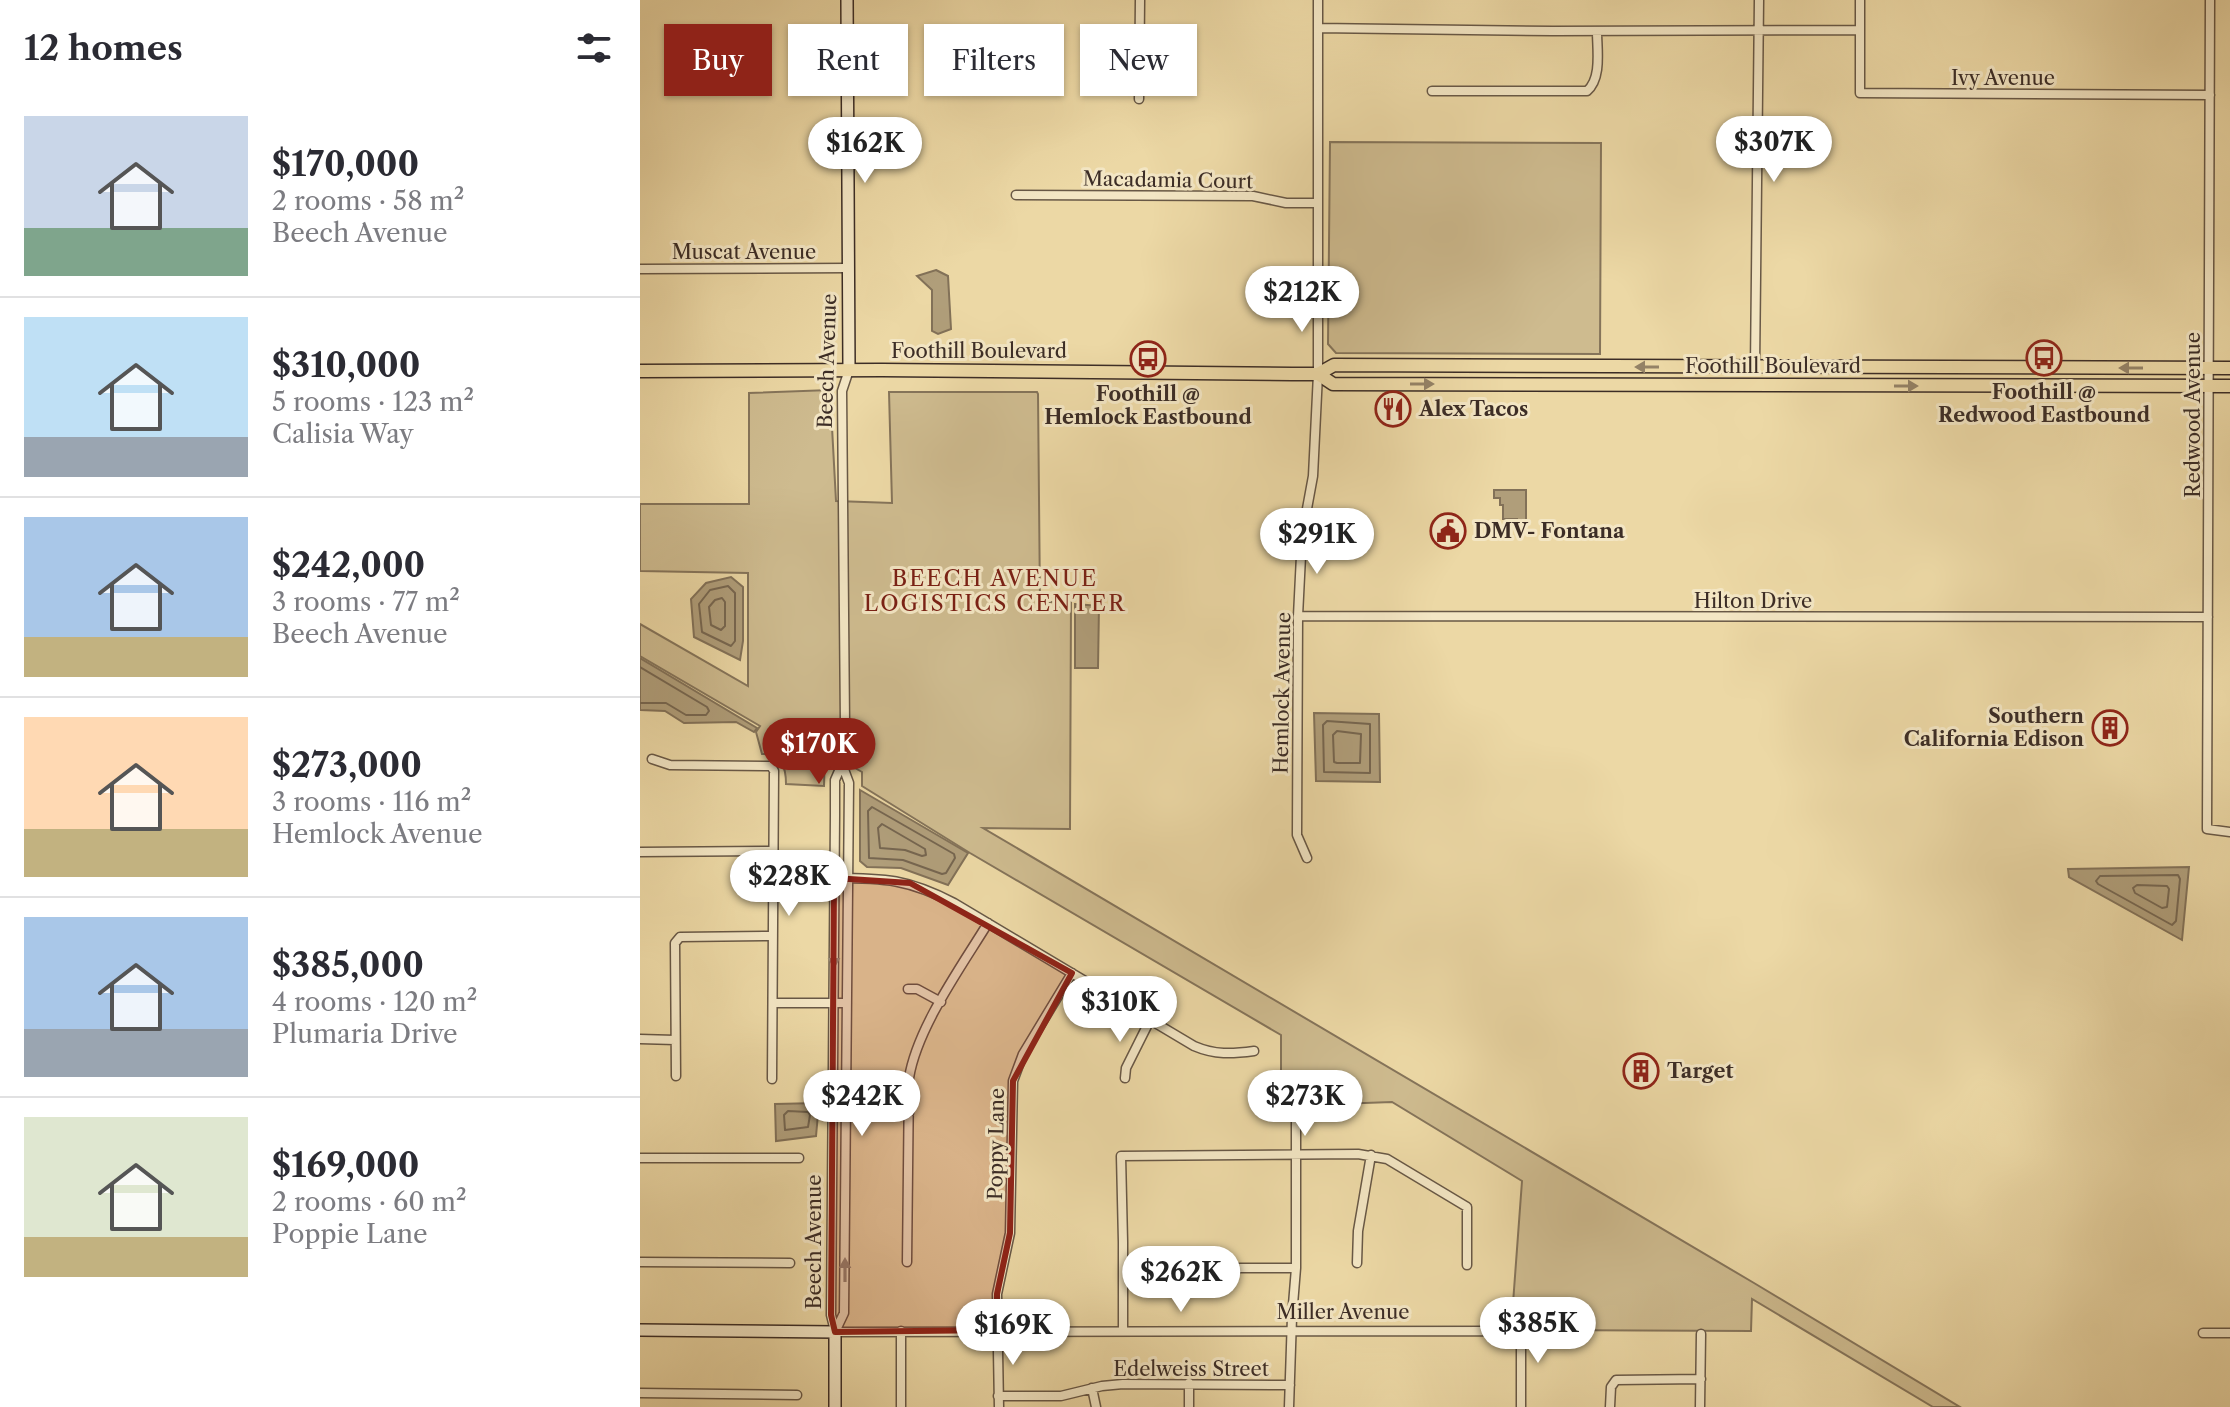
<!DOCTYPE html>
<meta charset="utf-8">
<style>
body{margin:0;font-family:"Libre Caslon Text",serif;background:#f2f2f3;color:#2b2b33;height:100vh;display:flex;flex-direction:column;font-size:30px;white-space:nowrap}
*{box-sizing:border-box;margin:0}
p{font-size:26px;color:#7c7c81}
.icon{flex:none;width:44px;height:44px;fill:none;stroke:currentColor;stroke-width:2;stroke-linecap:round;stroke-linejoin:round}
.map{position:relative;flex:1;overflow:hidden}
.panel{display:flex;flex-direction:column;background:#fff;width:640px}
.panel>*{flex:none}
.top-card{position:absolute;left:24px;top:24px;width:760px;height:72px;display:flex;gap:16px}
.price{position:absolute;translate:-50% -68px;padding:0 18px;border-radius:28px;background:#fff;color:#222;font-size:26px;line-height:52px;filter:drop-shadow(0 2px 4px #0008)}
.price::after{content:'';position:absolute;left:50%;top:48px;width:24px;height:18px;margin-left:-12px;background:inherit;clip-path:polygon(0 0,100% 0,50% 100%)}
.price.on{background:#8f2418;color:#fff}
ul{padding:0;list-style:none}
li{display:flex;align-items:center;gap:24px;height:200px;padding:0 24px}
li+li{border-top:2px solid #e1e1e2}
li span{display:grid;place-items:center;flex:none;width:224px;height:160px;border-radius:0px;color:#555}
li>.icon{margin-inline-start:auto}
span .icon{width:96px;height:96px;fill:#fffc;stroke-width:1}
li b{font-size:34px}
h2{display:flex;justify-content:space-between;align-items:center;height:96px;padding:0 24px;font-size:34px}
.tag{padding:0 28px;border-radius:0px;background:#fff;box-shadow:0 2px 6px #0004;font-size:28px;line-height:72px}
.tag.on{background:#8f2418;color:#fff}
main{display:flex;flex:1;min-height:0}
.map>svg:first-child{display:block}
</style>
<main>
<section class="panel">
<h2>12 homes<svg class="icon" aria-label="filters" viewBox="0 0 24 24"><path d="M4 7h16M4 17h16"/><circle cx="9" cy="7" r="2"/><circle cx="15" cy="17" r="2"/></svg></h2>
<ul>
<li><span style="background:linear-gradient(#c9d6e8 70%,#7fa58c 0)"><svg class="icon" aria-label="home" viewBox="0 0 24 24"><path d="M3 11l9-7 9 7M6 9v11h12V9"/></svg></span><div><b>$170,000</b><p>2 rooms · 58 m²</p><p>Beech Avenue</p></div></li>
<li><span style="background:linear-gradient(#bfe0f5 75%,#9aa5b1 0)"><svg class="icon" aria-label="home" viewBox="0 0 24 24"><path d="M3 11l9-7 9 7M6 9v11h12V9"/></svg></span><div><b>$310,000</b><p>5 rooms · 123 m²</p><p>Calisia Way</p></div></li>
<li><span style="background:linear-gradient(#a9c7e8 75%,#c2b280 0)"><svg class="icon" aria-label="home" viewBox="0 0 24 24"><path d="M3 11l9-7 9 7M6 9v11h12V9"/></svg></span><div><b>$242,000</b><p>3 rooms · 77 m²</p><p>Beech Avenue</p></div></li>
<li><span style="background:linear-gradient(#ffd9b3 70%,#c2b280 0)"><svg class="icon" aria-label="home" viewBox="0 0 24 24"><path d="M3 11l9-7 9 7M6 9v11h12V9"/></svg></span><div><b>$273,000</b><p>3 rooms · 116 m²</p><p>Hemlock Avenue</p></div></li>
<li><span style="background:linear-gradient(#a9c7e8 70%,#9aa5b1 0)"><svg class="icon" aria-label="home" viewBox="0 0 24 24"><path d="M3 11l9-7 9 7M6 9v11h12V9"/></svg></span><div><b>$385,000</b><p>4 rooms · 120 m²</p><p>Plumaria Drive</p></div></li>
<li><span style="background:linear-gradient(#dfe7d0 75%,#c2b280 0)"><svg class="icon" aria-label="home" viewBox="0 0 24 24"><path d="M3 11l9-7 9 7M6 9v11h12V9"/></svg></span><div><b>$169,000</b><p>2 rooms · 60 m²</p><p>Poppie Lane</p></div></li>
</ul>
</section>
<div class="map">
<svg width="1590" height="1407" viewBox="0 0 1590 1407">
<rect width="100%" height="100%" fill="#ecd8a5"/>
<filter id="stains"><feTurbulence type="fractalNoise" baseFrequency=".0025" numOctaves="4"/><feColorMatrix values="0 0 0 0 .2 0 0 0 0 .09 0 0 0 0 .02 0 0 0 .5 -.17"/></filter>
<radialGradient id="worn" r=".72"><stop offset=".6" stop-color="#630" stop-opacity="0"/><stop offset="1" stop-color="#630" stop-opacity=".3"/></radialGradient>
<path fill="#cebb8f" stroke="#85745a" stroke-width="2" d="M690,142L961,143L960,354L696,353L688,344Z
M190,390L196,501L252,503L249,392H397L398,394L400,602H431L430,829L343,828L1114,1283L1320,1407H1293L1112,1299L1111,1331L894,1330C890,1319 881,1319 872,1317L882,1181L752,1102L641,1106V1035L330,853L222,786V772L185,751L184,786L146,784C146,768 142,753 122,754L116,732L120,726L0,656V624L108,686V573L0,571V504H109V393Z"/>
<path fill="#b09e7a" stroke="#827158" stroke-width="2" d="M296,270L308,276L311,329L298,334L292,331V290L277,276Z
M854,490H886V526H877V519H863V505H860V498H854Z
M91,577L103,587V641L100,660L54,637L51,599L66,583Z
M435,604L459,606L458,668H435Z
M0,658L117,728L114,732L96,722L44,723L25,711L0,710Z
M674,713L739,714L740,782L676,781Z
M220,790L328,853L308,885L261,868L227,867L220,861Z
M1549,867L1542,940L1429,877L1428,869Z
M179,1103L176,1136L136,1141L135,1104Z"/>
<g fill="none" stroke-linecap="round" stroke-linejoin="round">
<path stroke="#766650" stroke-width="2" d="M88,586L95,593V641L91,646L62,632L59,604L70,590Z
M82,598L85,602V626L81,630L71,625L69,607L75,600Z
M0,667L67,707L69,711L66,715H46L26,703H0
M687,721L730,724V773L684,772L683,725Z
M697,731L721,734L720,763H697L694,762L693,735Z
M232,807L314,854L315,858L306,873L302,874L263,860L229,858L228,811Z
M242,824L285,849L286,855L282,856L265,850L240,848L238,828Z
M1538,875L1540,879L1536,921L1532,925L1458,884L1456,881L1460,876Z
M1497,885L1527,886L1529,889L1527,907L1522,908L1495,893L1493,888Z
M148,1111L168,1112L170,1115L168,1127L145,1130L144,1115Z"/>
<defs>
<path id="street" d="M1220,0V93L1570,95
M1570,0L1567,829L1590,832
M678,28L913,31L1220,30
M792,91H947C962,78 957,50 957,31
M499,99L500,0
M376,195L613,196L646,203H678
M0,269L208,268
M1115,367L1119,0
M658,616L1568,617
M205,724L202,391L209,370
M12,759L30,765L131,766L134,771L132,1079
M0,852L133,851
M667,858L657,835L658,616L662,536L673,476L678,374V0
M194,878C245,878 268,879 314,903L554,1046C575,1055 592,1054 614,1051
M268,989H277L301,1002
M133,1003H207
M0,1039L35,1040
M36,1076L35,943L40,937L133,936
M485,1078L486,1068L510,1020
M206,1113H269
M0,1158H159
M0,1262L150,1263
M267,1262L269,1078C277,1028 321,967 348,923
M717,1263L718,1231L731,1155
M595,1268H656
M195,1331L191,1315L195,815V780L202,764
M261,1331V1407
M483,1331V1242L481,1156L718,1154L747,1159L827,1207V1265
M195,1332L865,1331L878,1334L881,1341V1407
M195,1332L204,1313L209,783L202,764
M1563,1333H1590
M549,1383V1407
M452,1388L456,1407
M0,1393L157,1395
M358,1396H421L462,1386L483,1384L650,1385
M359,1407L357,1294L370,1233L373,1081L383,1054L432,973
M649,1407L652,1317L656,1268V1104
M970,1407L971,1387L976,1380L1061,1379
M1060,1407L1061,1334"/>
<path id="secondary" d="M207,0L209,370
M0,1330L195,1332V1407"/>
<path id="primary" d="M0,371L242,370L652,374H678L693,384L1590,386
M678,374L694,365L1590,368"/>
</defs>
<use href="#street" stroke="#685846" stroke-width="11"/>
<use href="#secondary" stroke="#3c2d26" stroke-width="14"/>
<use href="#primary" stroke="#3c2d26" stroke-width="15"/>
<use href="#street" stroke="#f3e6c4" stroke-width="8"/>
<use href="#secondary" stroke="#f3e6c4" stroke-width="11"/>
<use href="#primary" stroke="#ecd8a5" stroke-width="12"/>
</g>
<defs><path id="oneway-solid" d="M-6-.8H1V-3.2L6.5 0L1 3.2V.8H-6Z" transform="scale(2)"/></defs>
<g fill="#948266">
<use href="#oneway-solid" transform="translate(1007 367) rotate(-180)"/>
<use href="#oneway-solid" transform="translate(1491 368) rotate(-180)"/>
<use href="#oneway-solid" transform="translate(782 384)"/>
<use href="#oneway-solid" transform="translate(1266 386)"/>
</g>
<g fill="#988a75">
<use href="#oneway-solid" transform="translate(194 956) rotate(90)"/>
<use href="#oneway-solid" transform="translate(205 1270) rotate(-90)"/>
</g>
<path fill="#8f2418" fill-opacity="0.2" stroke="#8f2418" stroke-width="6" stroke-linejoin="round" d="M194,878L270,883L432,973L373,1081L370,1233L357,1294V1330L195,1332L191,1315Z"/>
<defs>
<symbol id="bus-ring" viewBox="-11 -11 22 22"><circle r="9.5" fill="#f3e6c4" stroke="#8f2418" stroke-width="1.5"/><path d="M-5-6H5V4H4V6H2V4H-2V6H-4V4H-5ZM-3.5-4V0h7V-4ZM-3.5 1.2v1.5H-2V1.2ZM2 1.2v1.5H3.5V1.2Z" fill="#8f2418"/></symbol>
<symbol id="restaurant-ring" viewBox="-11 -11 22 22"><circle r="9.5" fill="#f3e6c4" stroke="#8f2418" stroke-width="1.5"/><path d="M-5-6h1v4h1v-4h1v4h1v-4h1v5L-1.5 .5V6h-2V.5L-5-1ZM5-6V6H3V1.5H1.5Q1.5-4 5-6Z" fill="#8f2418"/></symbol>
<symbol id="civic-ring" viewBox="-11 -11 22 22"><circle r="9.5" fill="#f3e6c4" stroke="#8f2418" stroke-width="1.5"/><path d="M-.6-6.5H3V-4.5H.6V-3L4-1V1h2V6H-6V1h2V-1L-.6-3ZM-1.2 2.5V6h2.4V2.5Z" fill="#8f2418"/></symbol>
<symbol id="building-ring" viewBox="-11 -11 22 22"><circle r="9.5" fill="#f3e6c4" stroke="#8f2418" stroke-width="1.5"/><path d="M-4-6H4V6H1V3H-1V6H-4ZM-2.5-4.3h1.7v1.8h-1.7ZM.8-4.3h1.7v1.8H.8ZM-2.5-1h1.7V.8h-1.7ZM.8-1h1.7V.8H.8Z" fill="#8f2418"/></symbol>
</defs>
<g fill-rule="evenodd">
<use href="#bus-ring" x="1384" y="338" width="40" height="40"/>
<use href="#bus-ring" x="488" y="339" width="40" height="40"/>
<use href="#restaurant-ring" x="733" y="389" width="40" height="40"/>
<use href="#civic-ring" x="788" y="511" width="40" height="40"/>
<use href="#building-ring" x="1450" y="708" width="40" height="40"/>
<use href="#building-ring" x="981" y="1051" width="40" height="40"/>
</g>
<g text-anchor="middle" stroke-width="6" stroke-linejoin="round" paint-order="stroke">
<g font-size="20" fill="#3c2d26" stroke="#f3e6c4">
<text x="1363" y="85">Ivy Avenue</text>
<text transform="translate(528 180) rotate(1)" y="7">Macadamia Court</text>
<text x="104" y="259">Muscat Avenue</text>
<text x="339" y="358">Foothill Boulevard</text>
<text transform="translate(187 361) rotate(-88)" y="7">Beech Avenue</text>
<text x="1133" y="373">Foothill Boulevard</text>
<text transform="translate(1553 415) rotate(-90)" y="7">Redwood Avenue</text>
<text x="1113" y="608">Hilton Drive</text>
<text transform="translate(642 693) rotate(-89)" y="7">Hemlock Avenue</text>
<text transform="translate(356 1144) rotate(-89)" y="7">Poppy Lane</text>
<text transform="translate(174 1242) rotate(-90)" y="7">Beech Avenue</text>
<text x="703" y="1319">Miller Avenue</text>
<text x="551" y="1376">Edelweiss Street</text>
</g>
<g font-size="20" font-weight="bold" fill="#3c2d26" stroke="#f3e6c4" text-anchor="start">
<text x="1404" y="399" text-anchor="middle">Foothill @<tspan x="1404" dy="23">Redwood Eastbound</tspan></text>
<text x="508" y="401" text-anchor="middle">Foothill @<tspan x="508" dy="23">Hemlock Eastbound</tspan></text>
<text x="779" y="416">Alex Tacos</text>
<text x="834" y="538">DMV- Fontana</text>
<text x="1444" y="723" text-anchor="end">Southern<tspan x="1444" dy="23">California Edison</tspan></text>
<text x="1027" y="1078">Target</text>
</g>
<g font-size="22" letter-spacing="2" fill="#7a1f14" stroke="#f3e6c4">
<text x="355" y="586">BEECH AVENUE<tspan x="355" dy="25">LOGISTICS CENTER</tspan></text>
</g>
</g>
<rect width="100%" height="100%" filter="url(#stains)"/>
<rect width="100%" height="100%" fill="url(#worn)"/>
</svg>
<b class="price" style="left:1134px;top:184px">$307K</b>
<b class="price" style="left:225px;top:185px">$162K</b>
<b class="price" style="left:662px;top:334px">$212K</b>
<b class="price" style="left:677px;top:576px">$291K</b>
<b class="price on" style="left:179px;top:786px">$170K</b>
<b class="price" style="left:149px;top:918px">$228K</b>
<b class="price" style="left:480px;top:1044px">$310K</b>
<b class="price" style="left:222px;top:1138px">$242K</b>
<b class="price" style="left:665px;top:1138px">$273K</b>
<b class="price" style="left:541px;top:1314px">$262K</b>
<b class="price" style="left:898px;top:1365px">$385K</b>
<b class="price" style="left:373px;top:1367px">$169K</b>
<div class="top-card">
<a class="tag on">Buy</a>
<a class="tag">Rent</a>
<a class="tag">Filters</a>
<a class="tag">New</a>
</div>
</div>
</main>
